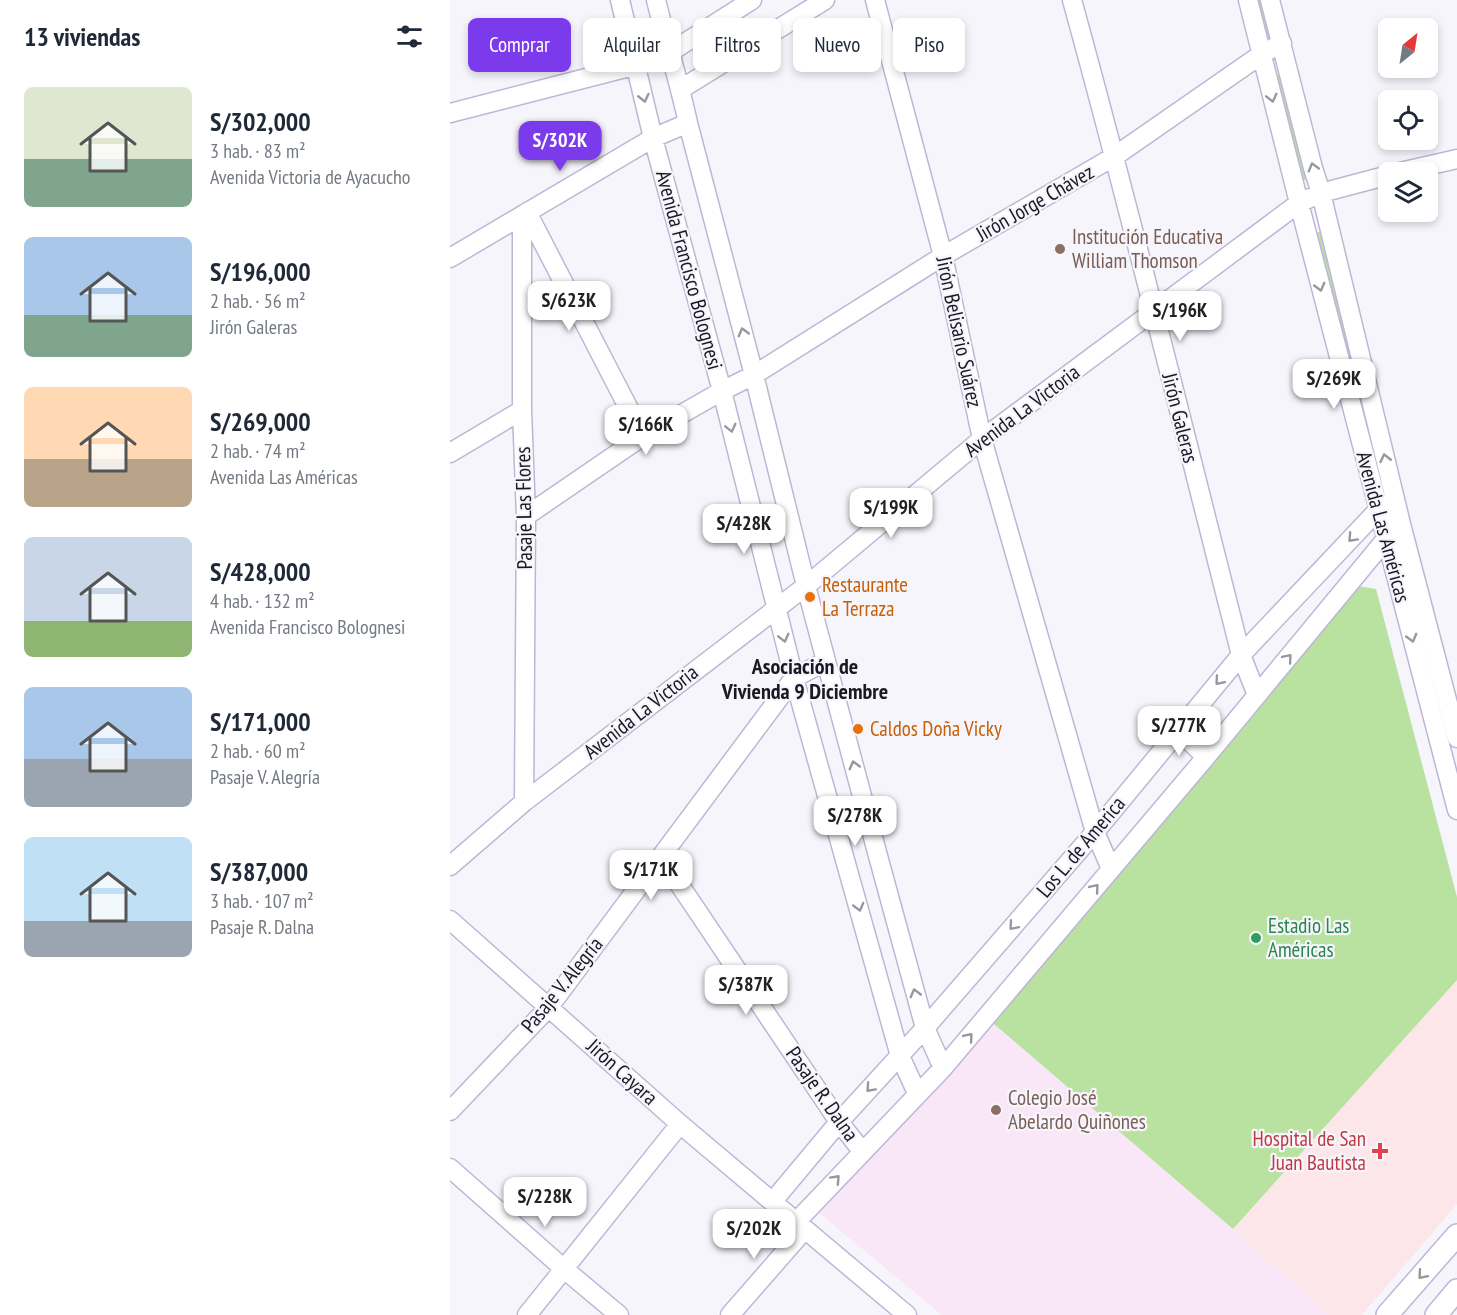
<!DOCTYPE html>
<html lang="es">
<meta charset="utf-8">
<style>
body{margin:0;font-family:"PT Sans Narrow",sans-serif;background:#f2f2f3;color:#1f2937;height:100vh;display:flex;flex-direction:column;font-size:22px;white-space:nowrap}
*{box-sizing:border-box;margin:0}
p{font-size:20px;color:#747a83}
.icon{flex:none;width:33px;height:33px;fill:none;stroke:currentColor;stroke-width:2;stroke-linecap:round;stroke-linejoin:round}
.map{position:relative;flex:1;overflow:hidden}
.sheet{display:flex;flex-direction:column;background:#fff;width:450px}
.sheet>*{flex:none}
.banner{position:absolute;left:18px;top:18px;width:570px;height:54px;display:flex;gap:12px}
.needle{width:39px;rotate:30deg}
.buttons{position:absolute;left:928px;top:18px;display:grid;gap:12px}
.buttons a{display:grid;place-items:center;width:60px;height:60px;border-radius:9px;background:#fff;box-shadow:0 3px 9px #0003;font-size:30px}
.price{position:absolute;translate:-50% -51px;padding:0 14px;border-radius:12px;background:#fff;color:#222;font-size:20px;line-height:39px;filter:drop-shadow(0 2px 3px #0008)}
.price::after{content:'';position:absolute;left:50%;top:36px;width:18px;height:14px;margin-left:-9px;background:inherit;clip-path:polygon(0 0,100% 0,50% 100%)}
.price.selected{background:#7c3aed;color:#fff}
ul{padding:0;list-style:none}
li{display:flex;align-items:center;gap:18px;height:150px;padding:0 24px}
li span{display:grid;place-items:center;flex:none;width:168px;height:120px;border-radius:9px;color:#555}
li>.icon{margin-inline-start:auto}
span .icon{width:72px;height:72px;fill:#fffc;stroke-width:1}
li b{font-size:26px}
h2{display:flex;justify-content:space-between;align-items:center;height:72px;padding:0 24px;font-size:26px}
.pill{padding:0 21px;border-radius:9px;background:#fff;box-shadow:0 3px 9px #0003;font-size:21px;line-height:54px}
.pill.selected{background:#7c3aed;color:#fff}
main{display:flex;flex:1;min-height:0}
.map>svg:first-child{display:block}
</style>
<main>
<section class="sheet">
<h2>13 viviendas<svg class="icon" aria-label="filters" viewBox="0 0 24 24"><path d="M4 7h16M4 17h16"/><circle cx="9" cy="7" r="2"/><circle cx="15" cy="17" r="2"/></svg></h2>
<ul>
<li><span style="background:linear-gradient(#dfe7d0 60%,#7fa58c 0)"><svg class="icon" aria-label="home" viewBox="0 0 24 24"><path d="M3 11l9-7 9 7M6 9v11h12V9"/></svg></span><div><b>S/302,000</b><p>3 hab. · 83 m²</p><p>Avenida Victoria de Ayacucho</p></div></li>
<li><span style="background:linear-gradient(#a9c7e8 65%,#7fa58c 0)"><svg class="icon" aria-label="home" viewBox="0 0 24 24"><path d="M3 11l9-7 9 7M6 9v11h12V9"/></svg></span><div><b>S/196,000</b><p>2 hab. · 56 m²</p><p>Jirón Galeras</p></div></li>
<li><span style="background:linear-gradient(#ffd9b3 60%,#b9a48a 0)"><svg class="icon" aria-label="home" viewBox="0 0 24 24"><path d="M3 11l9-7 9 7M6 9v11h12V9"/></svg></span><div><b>S/269,000</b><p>2 hab. · 74 m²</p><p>Avenida Las Américas</p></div></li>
<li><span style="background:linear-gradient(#c9d6e8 70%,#8fb573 0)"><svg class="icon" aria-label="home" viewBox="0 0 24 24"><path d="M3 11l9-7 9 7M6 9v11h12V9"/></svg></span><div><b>S/428,000</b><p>4 hab. · 132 m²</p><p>Avenida Francisco Bolognesi</p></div></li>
<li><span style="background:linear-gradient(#a9c7e8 60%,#9aa5b1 0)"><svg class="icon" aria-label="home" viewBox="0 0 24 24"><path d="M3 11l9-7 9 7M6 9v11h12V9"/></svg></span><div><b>S/171,000</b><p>2 hab. · 60 m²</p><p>Pasaje V. Alegría</p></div></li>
<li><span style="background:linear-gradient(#bfe0f5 70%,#9aa5b1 0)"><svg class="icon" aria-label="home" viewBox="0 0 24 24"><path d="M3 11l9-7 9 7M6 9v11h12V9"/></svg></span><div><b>S/387,000</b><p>3 hab. · 107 m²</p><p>Pasaje R. Dalna</p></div></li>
</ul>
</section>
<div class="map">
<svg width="1007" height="1315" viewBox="0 0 1007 1315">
<rect width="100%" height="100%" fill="#f7f5fc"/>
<path fill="#f9e6f6" d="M537,1018L783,1229L879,1315H492L357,1203Z"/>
<path fill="#fce6e9" d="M1007,980V1204L912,1315H879L783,1229Z"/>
<path fill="#b9e1a0" d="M807,0H814L824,44L818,45Z
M829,75L832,76L858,178L855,180L852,179L826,77Z
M868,232H872L917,413H911L866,234Z
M908,586L926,589L1007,897V980L783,1229L537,1018Z"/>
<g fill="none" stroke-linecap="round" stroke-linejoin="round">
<defs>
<path id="minor" d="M170,0L203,138L272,391L344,678L450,1056L467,1093
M206,0C216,41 229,81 238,123L304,375L356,586L428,856L475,1028L493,1068
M425,0L493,256L532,439L645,832L661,869
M622,0C682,217 735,436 791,655L807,695
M798,0L849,203L1007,810
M820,0L863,168L871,193L951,524L1007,738
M231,89L375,0
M0,113L187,65L219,53L302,0
M950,172L1007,159
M77,212L193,436
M72,215V410L76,516L74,802
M0,258L203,138L238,123
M0,453L72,410
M76,516L193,436L272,391L304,375L493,256L665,156L812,54L832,43
M728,730L756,757
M211,857L389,1122L412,1151
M0,866L74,802L356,586L532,439L849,203L871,193L939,175
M0,920L230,1124L457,1315
M0,1111L99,1007L344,678L376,661
M0,1168L113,1268L169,1315
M323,1201L389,1122L475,1028L645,832L791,655L928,510L944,498
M346,1222L493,1068L756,757L936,539L951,524
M77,1315L230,1124
M280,1315L355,1229"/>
<path id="tertiary" d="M937,1315L1007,1235
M986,1315L1007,1290"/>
</defs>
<use href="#minor" stroke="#beb6d6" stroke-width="21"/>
<use href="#tertiary" stroke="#beb6d6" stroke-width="24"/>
<use href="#minor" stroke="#fff" stroke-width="18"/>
<use href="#tertiary" stroke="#fff" stroke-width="21"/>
</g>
<defs><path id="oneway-chevron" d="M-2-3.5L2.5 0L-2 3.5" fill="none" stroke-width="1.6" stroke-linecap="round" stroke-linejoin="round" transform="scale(1.5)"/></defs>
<g stroke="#98979c">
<use href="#oneway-chevron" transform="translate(194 98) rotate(77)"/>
<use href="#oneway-chevron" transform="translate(822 98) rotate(76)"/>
<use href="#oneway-chevron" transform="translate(863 167) rotate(-106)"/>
<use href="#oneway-chevron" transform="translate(870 287) rotate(75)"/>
<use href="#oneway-chevron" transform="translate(293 332) rotate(-105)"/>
<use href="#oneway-chevron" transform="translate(281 428) rotate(76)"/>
<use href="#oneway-chevron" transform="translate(935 458) rotate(-103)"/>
<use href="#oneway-chevron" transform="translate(902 538) rotate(133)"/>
<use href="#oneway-chevron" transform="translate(334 638) rotate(76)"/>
<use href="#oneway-chevron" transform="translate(962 638) rotate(75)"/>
<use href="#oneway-chevron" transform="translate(838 658) rotate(-50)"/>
<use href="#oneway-chevron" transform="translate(769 681) rotate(130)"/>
<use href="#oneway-chevron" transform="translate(404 765) rotate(-105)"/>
<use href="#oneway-chevron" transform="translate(645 888) rotate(-50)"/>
<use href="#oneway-chevron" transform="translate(409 907) rotate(75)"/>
<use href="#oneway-chevron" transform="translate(563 926) rotate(131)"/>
<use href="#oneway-chevron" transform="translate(465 993) rotate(-105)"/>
<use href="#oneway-chevron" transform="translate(519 1037) rotate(-50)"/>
<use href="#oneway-chevron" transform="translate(420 1088) rotate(133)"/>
<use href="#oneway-chevron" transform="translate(386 1179) rotate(-47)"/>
<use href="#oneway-chevron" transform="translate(972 1275) rotate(131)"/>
</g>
<g fill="#8d6e63" stroke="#f7f5fc" stroke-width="2">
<circle cx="610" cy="249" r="6"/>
<circle cx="546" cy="1110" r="6"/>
</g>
<g fill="#e8710a" stroke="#f7f5fc" stroke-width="2">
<circle cx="360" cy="597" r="6"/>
<circle cx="408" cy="729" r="6"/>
</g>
<circle fill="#2e9e5b" stroke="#f7f5fc" stroke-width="2" cx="806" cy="938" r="6"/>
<path fill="#e0444e" stroke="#f7f5fc" stroke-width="2" d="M927 1142h6v6h6v6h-6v6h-6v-6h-6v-6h6z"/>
<g text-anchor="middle" stroke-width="4.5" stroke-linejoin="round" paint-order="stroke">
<g font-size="21" fill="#1b1824" stroke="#f7f5fc">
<text transform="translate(585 203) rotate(-30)" y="7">Jirón Jorge Chávez</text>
<text transform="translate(239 270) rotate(75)" y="7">Avenida Francisco Bolognesi</text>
<text transform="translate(509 332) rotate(78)" y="7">Jirón Belisario Suárez</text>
<text transform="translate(572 411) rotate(-37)" y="7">Avenida La Victoria</text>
<text transform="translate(730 418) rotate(76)" y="7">Jirón Galeras</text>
<text transform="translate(74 508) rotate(-91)" y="7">Pasaje Las Flores</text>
<text transform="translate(933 527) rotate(75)" y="7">Avenida Las Américas</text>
<text transform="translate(191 712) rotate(-38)" y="7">Avenida La Victoria</text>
<text transform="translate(631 847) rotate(-50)" y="7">Los L. de America</text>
<text transform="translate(112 985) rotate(-51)" y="7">Pasaje V. Alegría</text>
<text transform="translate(172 1072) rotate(42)" y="7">Jirón Cayara</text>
<text transform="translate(372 1094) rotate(55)" y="7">Pasaje R. Dalna</text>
</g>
<g font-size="21" fill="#785e54" stroke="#f7f5fc" text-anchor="start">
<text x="622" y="244">Institución Educativa<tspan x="622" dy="24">William Thomson</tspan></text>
<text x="558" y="1105">Colegio José<tspan x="558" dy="24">Abelardo Quiñones</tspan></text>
</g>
<g font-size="21" fill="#c56008" stroke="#f7f5fc" text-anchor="start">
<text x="372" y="592">Restaurante<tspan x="372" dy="24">La Terraza</tspan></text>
<text x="420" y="736">Caldos Doña Vicky</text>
</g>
<g font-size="21" fill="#27864d" stroke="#f7f5fc" text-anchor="start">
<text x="818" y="933">Estadio Las<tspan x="818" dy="24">Américas</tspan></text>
</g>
<g font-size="21" fill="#be3a42" stroke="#f7f5fc" text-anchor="end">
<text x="916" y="1146">Hospital de San<tspan x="916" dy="24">Juan Bautista</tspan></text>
</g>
<g font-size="22" font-weight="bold" fill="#1b1824" stroke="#f7f5fc">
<text x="355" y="674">Asociación de<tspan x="355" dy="25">Vivienda 9 Diciembre</tspan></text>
</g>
</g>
</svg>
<div class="buttons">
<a><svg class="needle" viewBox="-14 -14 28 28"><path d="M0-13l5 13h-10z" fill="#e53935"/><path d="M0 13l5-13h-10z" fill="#747a83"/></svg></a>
<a><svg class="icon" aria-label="locate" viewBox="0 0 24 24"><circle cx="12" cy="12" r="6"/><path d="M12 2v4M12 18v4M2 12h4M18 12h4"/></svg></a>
<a><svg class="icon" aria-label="layers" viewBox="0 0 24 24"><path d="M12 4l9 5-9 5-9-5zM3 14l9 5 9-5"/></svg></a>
</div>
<b class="price selected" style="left:110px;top:172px">S/302K</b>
<b class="price" style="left:119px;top:332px">S/623K</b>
<b class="price" style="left:730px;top:342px">S/196K</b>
<b class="price" style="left:884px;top:410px">S/269K</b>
<b class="price" style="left:196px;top:456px">S/166K</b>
<b class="price" style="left:441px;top:539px">S/199K</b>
<b class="price" style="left:294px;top:555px">S/428K</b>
<b class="price" style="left:729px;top:757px">S/277K</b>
<b class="price" style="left:405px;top:847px">S/278K</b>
<b class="price" style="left:201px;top:901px">S/171K</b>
<b class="price" style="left:296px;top:1016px">S/387K</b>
<b class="price" style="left:95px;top:1228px">S/228K</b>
<b class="price" style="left:304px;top:1260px">S/202K</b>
<div class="banner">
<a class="pill selected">Comprar</a>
<a class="pill">Alquilar</a>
<a class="pill">Filtros</a>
<a class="pill">Nuevo</a>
<a class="pill">Piso</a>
</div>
</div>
</main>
